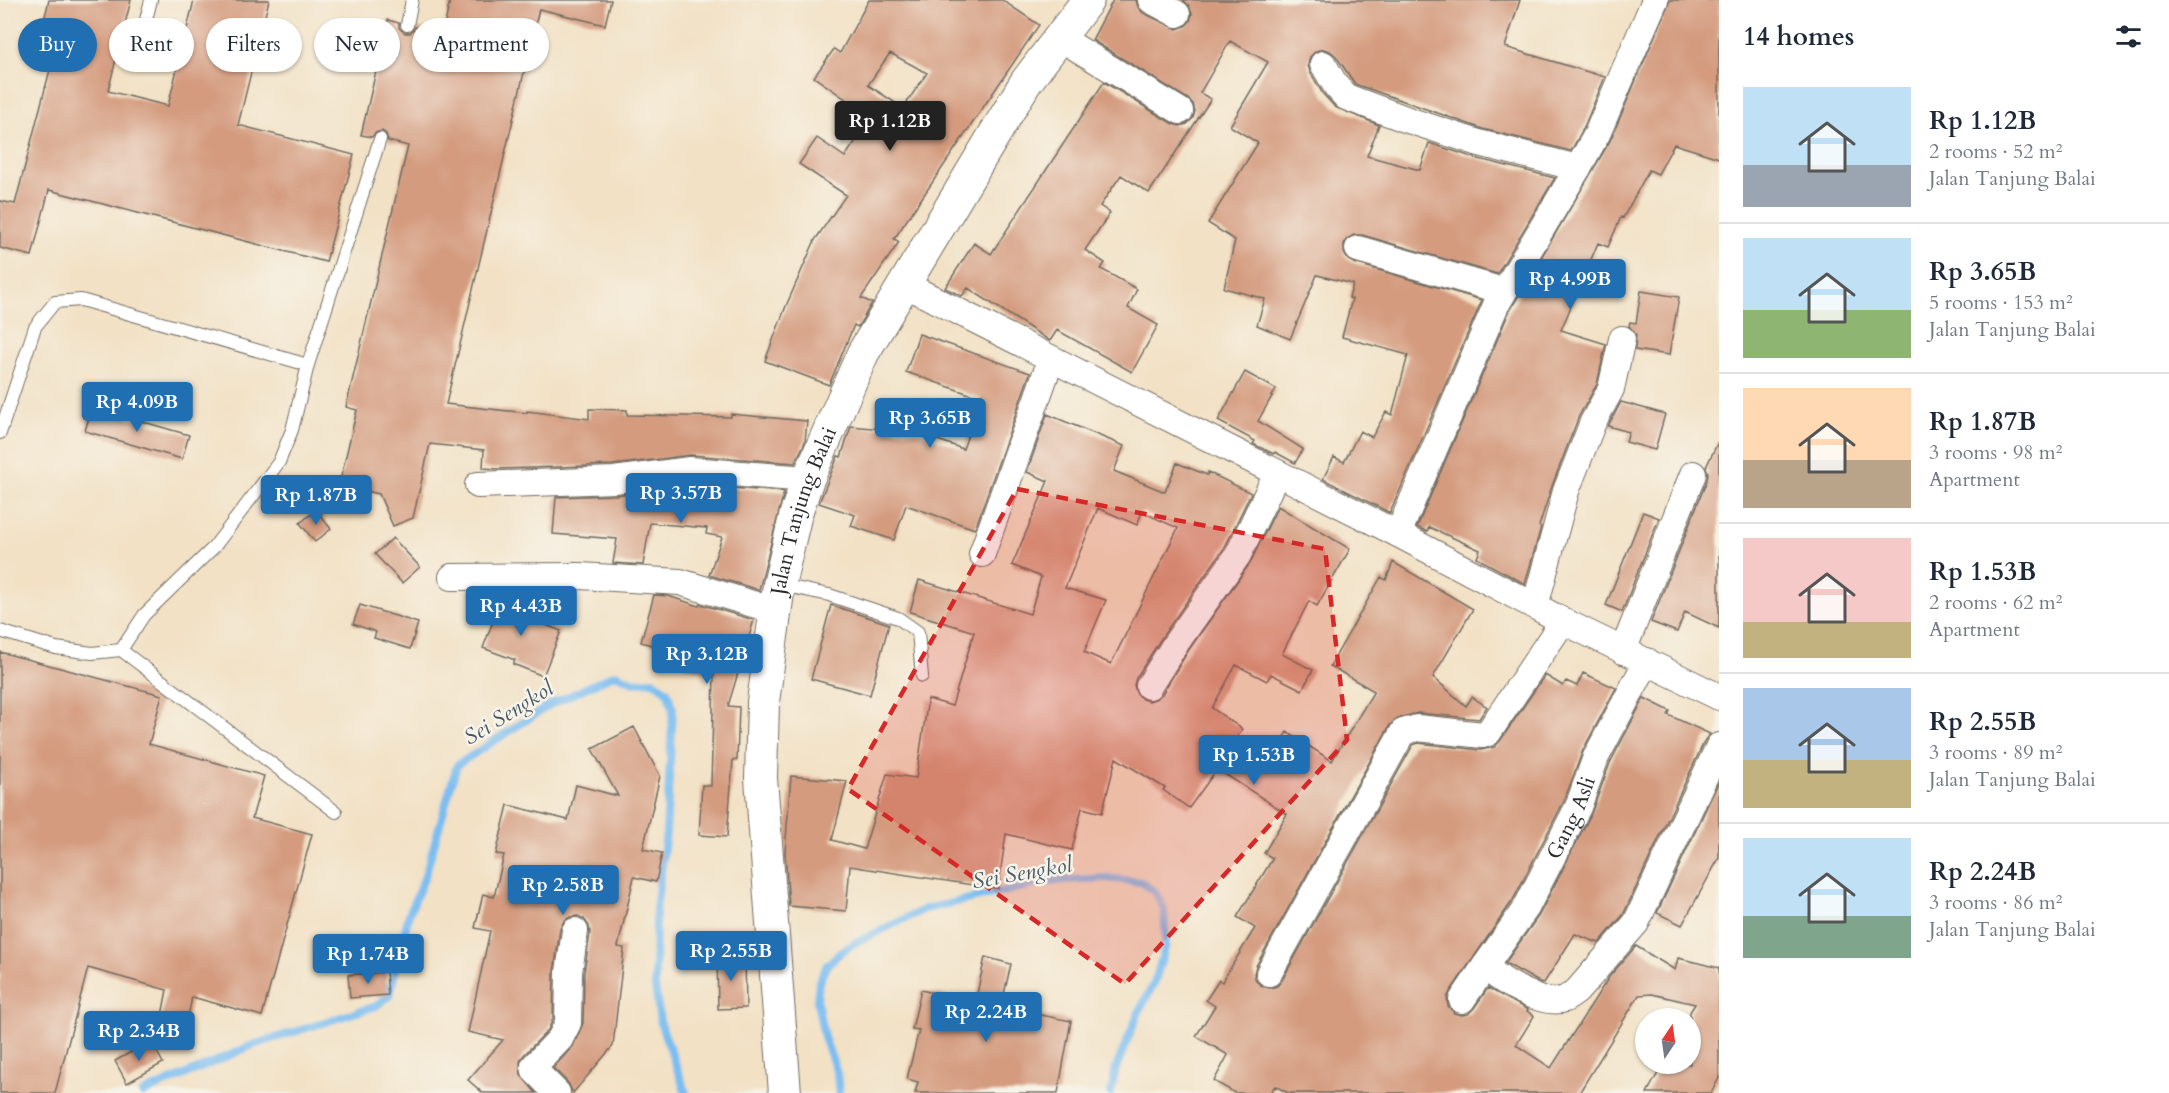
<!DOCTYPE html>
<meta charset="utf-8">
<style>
body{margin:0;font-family:Cardo,serif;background:#f2f2f3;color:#1f2937;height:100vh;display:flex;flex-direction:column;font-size:22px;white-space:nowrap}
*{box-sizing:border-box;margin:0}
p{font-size:20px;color:#747a83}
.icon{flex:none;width:33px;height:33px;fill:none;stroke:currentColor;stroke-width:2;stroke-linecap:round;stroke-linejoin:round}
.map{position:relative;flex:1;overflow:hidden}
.drawer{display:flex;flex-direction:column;background:#fff;width:450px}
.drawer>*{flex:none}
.top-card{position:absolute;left:18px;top:18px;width:570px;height:54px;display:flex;gap:12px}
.needle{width:39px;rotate:13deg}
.buttons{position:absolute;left:1635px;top:1008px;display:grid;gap:12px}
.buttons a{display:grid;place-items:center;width:66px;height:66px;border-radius:50%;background:#fff;box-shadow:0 2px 4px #0004;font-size:30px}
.price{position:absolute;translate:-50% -51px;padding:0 14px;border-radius:6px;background:#1f6fb2;color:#fff;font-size:20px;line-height:39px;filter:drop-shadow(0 2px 3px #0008)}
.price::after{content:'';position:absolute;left:50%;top:36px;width:18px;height:14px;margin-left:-9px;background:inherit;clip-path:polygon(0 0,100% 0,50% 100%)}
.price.current{background:#222;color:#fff}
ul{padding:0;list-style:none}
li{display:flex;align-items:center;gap:18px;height:150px;padding:0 24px}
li+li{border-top:2px solid #e0e1e3}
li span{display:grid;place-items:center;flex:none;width:168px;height:120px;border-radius:0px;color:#555}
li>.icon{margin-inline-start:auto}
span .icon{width:72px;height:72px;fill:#fffc;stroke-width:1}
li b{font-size:26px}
h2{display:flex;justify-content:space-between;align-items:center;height:72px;padding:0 24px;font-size:26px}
.pill{padding:0 21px;border-radius:27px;background:#fff;box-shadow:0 2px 4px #0004;font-size:21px;line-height:54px}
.pill.current{background:#1f6fb2;color:#fff}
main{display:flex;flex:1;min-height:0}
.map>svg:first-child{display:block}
</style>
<main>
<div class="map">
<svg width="1719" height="1093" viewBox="0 0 1719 1093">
<rect width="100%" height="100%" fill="#f7f3e8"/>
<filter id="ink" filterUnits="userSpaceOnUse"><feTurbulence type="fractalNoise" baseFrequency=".0167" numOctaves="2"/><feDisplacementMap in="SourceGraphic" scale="12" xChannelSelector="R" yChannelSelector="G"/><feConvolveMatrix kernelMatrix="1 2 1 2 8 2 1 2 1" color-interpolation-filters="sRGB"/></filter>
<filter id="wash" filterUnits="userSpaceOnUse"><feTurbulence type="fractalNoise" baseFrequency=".008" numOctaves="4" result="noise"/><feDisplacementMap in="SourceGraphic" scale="24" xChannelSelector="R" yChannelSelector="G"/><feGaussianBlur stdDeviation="1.35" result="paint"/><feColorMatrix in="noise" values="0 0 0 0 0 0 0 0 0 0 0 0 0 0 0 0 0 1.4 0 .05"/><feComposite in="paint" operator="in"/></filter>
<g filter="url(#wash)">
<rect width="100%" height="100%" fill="#f2e1c5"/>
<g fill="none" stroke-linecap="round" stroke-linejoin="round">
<path stroke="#7cbef1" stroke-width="8" d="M143,1093L253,1045L376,1006L389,996L409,914L425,876L457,765L550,705L615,674L634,682L653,681L667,691L673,708L666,833L656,909L655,985L660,1022L686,1093
M839,1093L837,1073L824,1037L817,1001L819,982L827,965L841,952L855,943L925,909L1051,881L1105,878L1141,882L1156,893L1164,909L1166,945L1155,981L1138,1014L1116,1068L1111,1093"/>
</g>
<g id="blocks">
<path fill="#d49b7f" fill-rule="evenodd" d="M49,0H131L108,91L168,106L194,0H269L238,125L354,155L326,262L49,190L32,256L0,248V201L15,204L52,62L35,57Z
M450,0H611L605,25L539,9L446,404L527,413V411L589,419V409L627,410V415L731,417V414L807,421L805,442L795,463L691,455L613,465L498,469L483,468L484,450L430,444L413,518L393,526L379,494L339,485L357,410L346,407L408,146L388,141L386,134L382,131L375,133L372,137L361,135L388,20L399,23V28L405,33H410L415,27L443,33Z
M869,0H1002L1039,25L894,239L899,242L861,298L872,303L858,327L854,325L829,385L765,361L786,306L815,240L846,195L799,164L817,138L845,157L867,124L853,114L857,107L814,77L834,49L840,53ZM890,53L927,73L903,108L868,85Z
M1113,0H1136L1138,7L1143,13L1177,29L1185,26L1190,21L1192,14L1189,6L1183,0H1520L1505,47L1605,77L1584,127L1571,151L1483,129L1355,84L1336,56L1330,51L1323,49L1316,51L1310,57L1308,65L1310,72L1323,94L1335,107L1379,125L1367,156L1420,170L1429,143L1475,158L1555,178L1497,274L1362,235H1354L1347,239L1344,244V253L1348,260L1354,263L1482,300L1390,513L1323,479L1334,457L1344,462L1360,431L1372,437L1386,412L1392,415L1408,355L1342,337L1352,299L1349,298L1353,284L1317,275L1290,339L1257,325L1265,299L1224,288L1235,240L1208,223L1258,143L1230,126L1268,62L1230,41L1200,93L1211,99L1149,193L1121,175L1100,206L1110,213L1085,250L1105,263L1101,269L1137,289L1128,308L1158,325L1132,372L1057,330L1050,341L968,288L962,296L945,288L974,243L991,254L1104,82L1173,124L1180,126L1187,124L1193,118L1195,111L1193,104L1188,99L1092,40Z
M1670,0H1719V158L1674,144L1658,174L1649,170L1623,218L1621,217L1608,247L1598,243L1561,330L1606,344L1597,384L1579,416L1552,486L1539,526L1541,527L1525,584L1477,558L1480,550L1429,527L1427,532L1417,527L1509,312L1610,141Z
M1641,291L1679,297L1669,355L1635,350L1636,335L1629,326L1630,322L1636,323Z
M919,334L1030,373L975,529L906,505L894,540L851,526L855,515L819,503L838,456L841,457L851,426L915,432L963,449L981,398L906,372Z
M1245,372L1276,389L1258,421L1303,449L1295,463L1275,452L1274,454L1253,444L1255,441L1218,421Z
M1621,402L1665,414L1655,450L1626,442L1629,432L1608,426Z
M92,407L189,435L182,459L85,431Z
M1047,414L1124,446L1114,471L1165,492L1177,463L1207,475L1208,472L1251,493L1225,547L1164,634L1136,678L1134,685L1136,692L1142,699L1149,701L1155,699L1162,694L1188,651L1250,563L1278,506L1350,549L1317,606L1309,601L1282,654L1313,670L1302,690L1271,674L1267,681L1236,665L1212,708L1242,729L1237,737L1270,758L1287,732L1332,761L1374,691L1330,666L1381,577L1386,580L1393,562L1473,609L1433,677L1466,706L1472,697L1487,707L1479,719L1418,713L1399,718L1390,725L1256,966L1254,974L1256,981L1262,986L1270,988L1277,986L1282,980L1413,745L1418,743L1481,750L1494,747L1500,741L1545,675L1563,686L1566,681L1577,686L1583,673L1616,688L1583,750L1564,801L1513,900L1450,992L1447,998L1448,1006L1454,1013L1462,1015L1468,1014L1474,1008L1488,988L1528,1010L1527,1011L1534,1016L1516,1045L1551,1068L1609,977L1636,946L1675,970L1678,958L1719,968V1078L1711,1093H1647L1663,1064H1690V1012L1695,1004L1652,994L1639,995L1579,1093H1288L1275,1086L1270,1093H1235L1214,1081L1228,1055L1196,1036L1215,1006L1206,1000L1219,980L1222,982L1255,928L1237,917L1273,858L1264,853L1287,814L1217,769L1189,808L1163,790L1165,788L1116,758L1102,813L1082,808L1072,850L1006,834L998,889L850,866L846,911L789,906L785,852L791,776L847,781L832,840L864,849L887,774L916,778L928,699L952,706L974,632L910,612L919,580L1030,614L1041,577L1012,565L1048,481L1027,472ZM1098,508L1137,525L1142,512L1178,528L1111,664L1084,652L1106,600L1065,588Z
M1719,440V628L1685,612L1677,632L1651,622L1707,480L1708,472L1706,467Z
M690,485L784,492L759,590L709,575L722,537L706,534L707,528L650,523L643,565L613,563L617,539L553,534L556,497L616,495Z
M316,510L331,529L315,542L300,523Z
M1643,512L1659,518L1622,612L1606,605Z
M393,538L420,567L402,583L375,554Z
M654,595L668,596L699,606L700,604L754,620L728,706L739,707L737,760H733L727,837L699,835L702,785L711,786L714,674L683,665L686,655L641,642Z
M502,597L532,609L528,618L561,631L543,676L513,664L515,660L483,648Z
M360,605L418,623L410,649L374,638L376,632L353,624Z
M831,605L889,624L870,695L811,679Z
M0,652L162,695L149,744L264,776L252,818L312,834L262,1016L192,997L182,1046L157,1041L167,990L88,968L55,1093H0Z
M1644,698L1670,711L1668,715L1710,734L1705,740L1623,915L1599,943L1575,934L1544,983L1539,982L1505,963L1539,915L1591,814L1610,763Z
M634,727L660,776L643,849L662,853L656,882L634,877L618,947L624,948L613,1046L573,1093L568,1083L553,1068L573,1046L583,1023L584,973L590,933L589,926L584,919L578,916L570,917L564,921L560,929L554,972L553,1019L548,1030L523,1056L520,1062L521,1075L536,1093H483L468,1080L503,1040L468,1032L490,931L475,928L483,894L494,897L504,855L496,854L508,805L568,820L576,785L618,796L592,749Z
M1719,781V858L1682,925L1657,913Z
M717,955H745L746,1008L718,1009Z
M985,957L1011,964L1001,1007L1071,1021L1058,1093H915L918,1082L907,1079L919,1030L912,1029L921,990L975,1003Z
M386,972L388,995L350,998L348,975Z
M151,1041L163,1063L127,1083L115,1061Z"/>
</g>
</g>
<g filter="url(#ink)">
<use href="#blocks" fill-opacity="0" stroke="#716b61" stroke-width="1.5"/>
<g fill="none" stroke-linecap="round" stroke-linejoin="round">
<defs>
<path id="service" d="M407,25L412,0
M136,59L151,0
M0,433L35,327L55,302L81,300L308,365
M781,585L829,595L898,618L918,632L922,676
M0,631L56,648L92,653L121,650L144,615L214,547L279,462L292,430L308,365L380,139
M121,650L336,812"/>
<g id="minor">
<path d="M1151,0L1177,14"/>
<path d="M1060,38L1180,111"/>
<path d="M1323,64L1336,86L1346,97L1408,120L1479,143L1578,168L1496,305L1398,534"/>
<path d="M1578,168L1597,134L1655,0"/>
<path d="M1358,249L1503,291"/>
<path d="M904,284L1398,534L1563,621L1719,697"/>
<path d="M478,485L614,480L690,470L808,479"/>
<path d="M982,554L1051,359"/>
<path d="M452,577L580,576L680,582L776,611"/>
<path d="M1535,606L1566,491L1593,422L1611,389L1622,339"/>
<path d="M1623,651L1693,474"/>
<path d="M1149,686L1176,643L1238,555L1277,473"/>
<path id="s1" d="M1485,966L1526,908L1578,807L1596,757L1647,661"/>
<path d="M1269,973L1403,732L1417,728L1483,735L1488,733L1563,621"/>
<path d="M1462,1000L1485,966C1500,981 1543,1007 1565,999C1569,997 1573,994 1577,991L1636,923L1719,746"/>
<path d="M557,1093L535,1071L534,1066L560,1039L568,1023L569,972L575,931"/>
</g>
<g id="tertiary">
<path id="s2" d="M785,1093L761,778L763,702L779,585L796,513L808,479L863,353L1026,82L1088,0"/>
</g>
</defs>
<use href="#service" stroke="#716b61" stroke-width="14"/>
<use href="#minor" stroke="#716b61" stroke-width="28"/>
<use href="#tertiary" stroke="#716b61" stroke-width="34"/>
<use href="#service" stroke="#fff" stroke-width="12"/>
<use href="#minor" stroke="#fff" stroke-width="26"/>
<use href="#tertiary" stroke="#fff" stroke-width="32"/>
</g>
</g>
<path fill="#d62828" fill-opacity="0.2" stroke="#d62828" stroke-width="4.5" stroke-dasharray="12 8" stroke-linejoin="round" d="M1017,489L1325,549L1347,740L1125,984L848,789Z"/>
<g text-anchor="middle" stroke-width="5" stroke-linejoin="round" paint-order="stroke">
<g font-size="21" fill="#2b2b2b" stroke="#f7f3e8">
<text dy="7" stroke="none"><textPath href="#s2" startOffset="588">Jalan Tanjung Balai</textPath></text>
<text dy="7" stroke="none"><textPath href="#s1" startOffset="172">Gang Asli</textPath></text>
</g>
<g font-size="22" font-style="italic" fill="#435766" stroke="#f7f3e8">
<text transform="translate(508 712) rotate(-32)" y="8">Sei Sengkol</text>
<text transform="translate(1022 872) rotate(-10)" y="8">Sei Sengkol</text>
</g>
</g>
</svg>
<div class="buttons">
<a><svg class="needle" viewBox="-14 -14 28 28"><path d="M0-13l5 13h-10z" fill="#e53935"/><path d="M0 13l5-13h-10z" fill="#747a83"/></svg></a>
</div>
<b class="price current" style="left:890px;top:152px">Rp 1.12B</b>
<b class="price" style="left:1570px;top:310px">Rp 4.99B</b>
<b class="price" style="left:137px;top:433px">Rp 4.09B</b>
<b class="price" style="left:930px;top:449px">Rp 3.65B</b>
<b class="price" style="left:681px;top:524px">Rp 3.57B</b>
<b class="price" style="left:316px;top:526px">Rp 1.87B</b>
<b class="price" style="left:521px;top:637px">Rp 4.43B</b>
<b class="price" style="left:707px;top:685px">Rp 3.12B</b>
<b class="price" style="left:1254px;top:786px">Rp 1.53B</b>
<b class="price" style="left:563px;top:916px">Rp 2.58B</b>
<b class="price" style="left:731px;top:982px">Rp 2.55B</b>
<b class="price" style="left:368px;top:985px">Rp 1.74B</b>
<b class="price" style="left:986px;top:1043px">Rp 2.24B</b>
<b class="price" style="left:139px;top:1062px">Rp 2.34B</b>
<div class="top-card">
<a class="pill current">Buy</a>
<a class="pill">Rent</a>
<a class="pill">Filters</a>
<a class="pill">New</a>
<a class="pill">Apartment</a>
</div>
</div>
<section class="drawer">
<h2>14 homes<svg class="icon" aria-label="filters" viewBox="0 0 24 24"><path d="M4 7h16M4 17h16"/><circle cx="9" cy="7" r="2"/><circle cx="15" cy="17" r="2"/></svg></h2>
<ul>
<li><span style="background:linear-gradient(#bfe0f5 65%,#9aa5b1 0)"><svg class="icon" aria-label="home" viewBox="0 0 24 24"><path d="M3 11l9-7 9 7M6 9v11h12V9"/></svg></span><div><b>Rp 1.12B</b><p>2 rooms · 52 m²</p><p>Jalan Tanjung Balai</p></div></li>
<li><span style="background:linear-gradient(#bfe0f5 60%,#8fb573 0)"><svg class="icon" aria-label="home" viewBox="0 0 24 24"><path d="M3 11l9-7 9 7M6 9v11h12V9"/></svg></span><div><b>Rp 3.65B</b><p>5 rooms · 153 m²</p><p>Jalan Tanjung Balai</p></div></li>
<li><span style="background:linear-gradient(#ffd9b3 60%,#b9a48a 0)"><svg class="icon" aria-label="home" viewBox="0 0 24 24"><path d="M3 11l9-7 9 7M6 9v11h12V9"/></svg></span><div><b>Rp 1.87B</b><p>3 rooms · 98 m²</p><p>Apartment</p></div></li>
<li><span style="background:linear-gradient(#f6c9c9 70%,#c2b280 0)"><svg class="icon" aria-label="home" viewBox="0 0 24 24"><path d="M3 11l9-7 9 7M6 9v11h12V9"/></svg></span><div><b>Rp 1.53B</b><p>2 rooms · 62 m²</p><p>Apartment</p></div></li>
<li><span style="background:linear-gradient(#a9c7e8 60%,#c2b280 0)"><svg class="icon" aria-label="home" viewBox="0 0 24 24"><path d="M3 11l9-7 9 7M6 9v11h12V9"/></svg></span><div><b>Rp 2.55B</b><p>3 rooms · 89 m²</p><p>Jalan Tanjung Balai</p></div></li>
<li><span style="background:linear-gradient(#bfe0f5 65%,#7fa58c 0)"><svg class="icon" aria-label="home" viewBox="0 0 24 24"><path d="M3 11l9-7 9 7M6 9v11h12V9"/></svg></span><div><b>Rp 2.24B</b><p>3 rooms · 86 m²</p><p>Jalan Tanjung Balai</p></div></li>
</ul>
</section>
</main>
